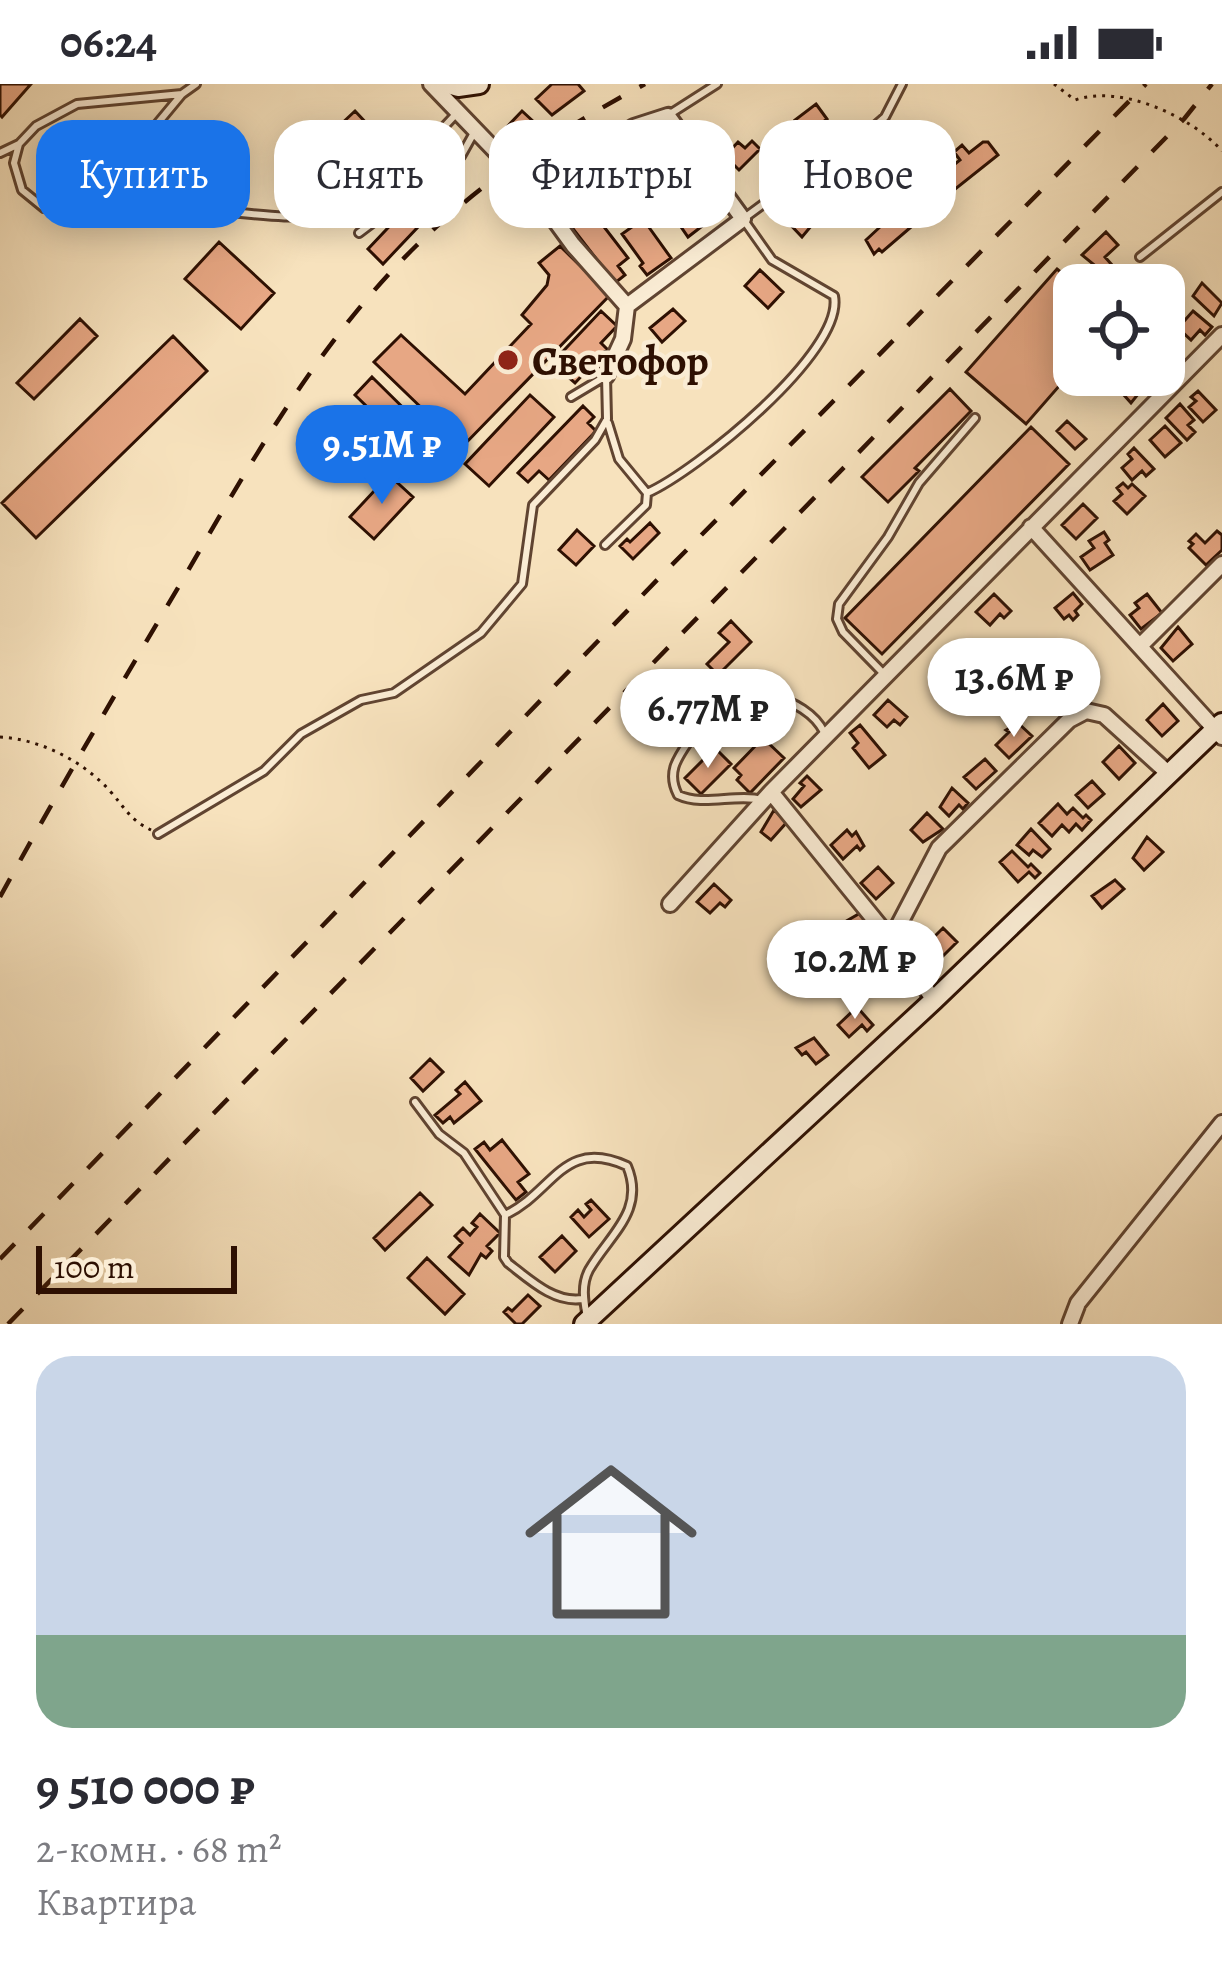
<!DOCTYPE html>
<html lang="ru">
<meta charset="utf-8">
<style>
body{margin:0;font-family:Alegreya,serif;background:#f7f7f7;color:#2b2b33;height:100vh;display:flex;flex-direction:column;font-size:45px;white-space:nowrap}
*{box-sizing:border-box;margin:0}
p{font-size:39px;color:#7c7c81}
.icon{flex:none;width:66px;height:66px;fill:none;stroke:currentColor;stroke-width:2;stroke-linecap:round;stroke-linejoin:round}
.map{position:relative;height:1240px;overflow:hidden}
.details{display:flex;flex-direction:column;background:#fff;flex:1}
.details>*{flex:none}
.top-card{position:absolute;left:36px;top:36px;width:1152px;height:108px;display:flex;gap:24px}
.buttons{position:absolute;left:1053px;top:180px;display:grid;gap:24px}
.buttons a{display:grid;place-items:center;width:132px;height:132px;border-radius:24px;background:#fff;box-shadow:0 6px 30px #0003;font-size:60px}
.scale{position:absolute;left:36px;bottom:30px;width:201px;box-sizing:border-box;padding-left:12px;border:6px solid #2e1002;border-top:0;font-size:33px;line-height:42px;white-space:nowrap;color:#2e1002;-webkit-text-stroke:9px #faecd4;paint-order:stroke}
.price{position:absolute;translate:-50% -102px;padding:0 27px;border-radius:42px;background:#fff;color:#222;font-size:39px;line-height:78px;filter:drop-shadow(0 3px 6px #0008)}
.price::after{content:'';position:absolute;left:50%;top:72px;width:36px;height:27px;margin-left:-18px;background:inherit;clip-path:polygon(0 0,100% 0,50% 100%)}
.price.active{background:#1a73e8;color:#fff}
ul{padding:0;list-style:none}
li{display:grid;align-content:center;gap:24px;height:636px;padding:0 36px}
li span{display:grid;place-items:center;height:372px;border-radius:36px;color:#555}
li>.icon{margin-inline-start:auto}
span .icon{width:216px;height:216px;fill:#fffc;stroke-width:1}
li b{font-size:51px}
.tag{padding:0 42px;border-radius:36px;background:#fff;box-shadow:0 6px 30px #0003;font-size:42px;line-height:108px}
.tag.active{background:#1a73e8;color:#fff}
.status{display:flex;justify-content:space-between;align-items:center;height:84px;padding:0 60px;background:#fff;direction:ltr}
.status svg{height:33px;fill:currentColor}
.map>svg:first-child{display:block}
</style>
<div class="status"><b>06:24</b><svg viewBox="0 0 49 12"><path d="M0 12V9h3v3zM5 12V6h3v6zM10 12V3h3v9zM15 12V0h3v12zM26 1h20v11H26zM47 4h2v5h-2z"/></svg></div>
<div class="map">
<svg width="1222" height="1240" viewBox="0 0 1222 1240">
<rect width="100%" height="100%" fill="#f7e2bd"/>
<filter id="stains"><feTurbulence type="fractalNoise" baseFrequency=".00167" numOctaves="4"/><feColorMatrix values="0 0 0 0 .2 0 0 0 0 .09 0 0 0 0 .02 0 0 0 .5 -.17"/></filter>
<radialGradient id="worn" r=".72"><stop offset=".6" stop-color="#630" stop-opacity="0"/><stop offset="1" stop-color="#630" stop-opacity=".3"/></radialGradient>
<path fill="#e7a784" stroke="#2e1002" stroke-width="3" d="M0,0H31L2,33L0,31Z
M552,0H578L584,7L552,31L536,15Z
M816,20L827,35L806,51L795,36Z
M355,27L384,58L347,93L329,74L334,70L322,58Z
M522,27L535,39L526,48L522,44L511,56L502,48Z
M752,57L760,65L739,86L725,72L738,58L745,64Z
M983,58H988L998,71L944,114L940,109L933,115L929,111L936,105L932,99L948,86L942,79L949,73L955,80L960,76L954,68L962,61L969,69Z
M666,63L684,85L654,108L636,86Z
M609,101L624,121L605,135L590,115Z
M419,111L435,125L383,180L368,165Z
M913,117L925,131L882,168L879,165L874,170L866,156L880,143L874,136L880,131L886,139L892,133L887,126L892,121L899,129Z
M703,118L714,133L688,153L677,137Z
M800,121L817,135L802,153L785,135Z
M588,122L628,174L618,182L625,191L615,199L567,137Z
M643,135L671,174L647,191L640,182L643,179L622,150Z
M1106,148L1118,161L1105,173L1112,181L1104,189L1082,171Z
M219,158L274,209L241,245L185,195Z
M560,162L610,211L462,363L374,278L401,251L465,310L531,240L522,231L547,201L549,191L539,179Z
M1057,185L1076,201L1074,285L1026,340L966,288Z
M760,186L783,208L768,224L745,202Z
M1202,199L1222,219L1214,232L1193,212Z
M673,225L685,237L662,258L650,244Z
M601,227L617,242L601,259L607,265L575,299L552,279Z
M1193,227L1212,243L1205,251L1200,246L1191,256L1178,244Z
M80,235L97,252L34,315L17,299Z
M173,252L207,287L36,454L2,419Z
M1126,291H1140L1147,299L1131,319L1115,301Z
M372,293L449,369L432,386L355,311Z
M950,305L971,327L915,384L919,387L888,418L862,393Z
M1198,307L1216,326L1203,338L1189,323L1196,317L1191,313Z
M530,311L554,333L489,402L465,380Z
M1180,320L1194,336L1188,341L1195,348L1187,356L1166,334Z
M583,322L594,333L588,339L596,347L549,396L539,387L528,398L518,389Z
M1067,337L1086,355L1075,365L1057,347Z
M1165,342L1181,359L1165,373L1150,356Z
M1031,343L1069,380L882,570L845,534Z
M1134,364L1154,385L1146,392L1142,387L1132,396L1122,384L1132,375L1128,370Z
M389,391L413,413L374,455L350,433Z
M1123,399L1128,404L1132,400L1145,412L1127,430L1114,417L1122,410L1117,404Z
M1083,420L1097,434L1076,455L1062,441Z
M650,439L659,449L633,475L620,462L627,455L630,458Z
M577,446L594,462L576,481L559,466Z
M1217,447L1222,451V466L1206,481L1189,464L1193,460L1189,457L1196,450L1205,459Z
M1104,448L1109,456L1105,459L1113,471L1090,486L1081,473L1094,464L1089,457Z
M1073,509L1082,520L1075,527L1078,531L1073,536L1069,531L1064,535L1055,524Z
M994,510L1011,527L1004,534L1000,530L990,541L976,528Z
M1147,510L1162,529L1141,545L1130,531L1139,524L1135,519Z
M731,537L751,558L718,591L707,580L729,558L719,549Z
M1178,543L1192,560L1173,577L1161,564Z
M888,616L907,633L900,641L894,636L887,643L874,631Z
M1163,620L1178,637L1162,652L1147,636Z
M1018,639L1032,652L1009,674L996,661L1009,648L1006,646Z
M860,641L885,671L869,684L853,664L858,659L850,649Z
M763,654L784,674L750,709L737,696L741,691L734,684Z
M1119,662L1135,679L1119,695L1103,678Z
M715,664L731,680L701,710L685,694Z
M985,675L996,687L976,705L964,693Z
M807,692L821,706L801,723L793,715L804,702L800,699Z
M1092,697L1104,710L1088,724L1076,711Z
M952,704L968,719L963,725L959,721L949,732L940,723Z
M1058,720L1067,730L1073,724L1083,734L1086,731L1091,736L1082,746L1076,740L1069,748L1062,741L1052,752L1039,739Z
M774,726L787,738L771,756L761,748Z
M927,729L943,745L923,758L911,746Z
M1031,745L1050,765L1042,773L1033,766L1029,771L1017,761Z
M847,746L852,752L856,748L864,762L860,766L857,762L843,775L831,761Z
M1147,753L1163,768L1144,786L1133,774Z
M1012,767L1028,783L1031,780L1040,789L1035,794L1029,788L1018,798L1000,778Z
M878,783L893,799L876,815L861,799Z
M1115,796L1124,805L1102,824L1092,812Z
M714,800L731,816L725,823L720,819L710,829L697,818Z
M862,828L871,841L850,857L838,842Z
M943,844L957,858L941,874L927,860Z
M857,923L873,941L867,947L862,941L849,953L838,941Z
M814,954L828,971L816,980L806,968L802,971L796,964Z
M430,975L443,988L423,1007L411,994Z
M465,998L481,1017L454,1039L450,1033L443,1039L435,1031L460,1010L456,1006Z
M502,1056L529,1090L518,1098L526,1108L516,1116L475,1065L484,1058L490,1066Z
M420,1109L432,1121L385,1166L374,1154Z
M591,1116L609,1135L589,1153L571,1133L578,1126L584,1133L591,1126L586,1120Z
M480,1130L500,1149L487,1162L492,1167L486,1174L481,1170L469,1191L449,1173L462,1159L455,1152L463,1144L470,1151L477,1143L472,1139Z
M562,1152L576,1167L555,1188L540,1173Z
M427,1174L464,1210L445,1230L408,1194Z
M528,1211L540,1222L522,1240H516L504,1228L508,1224L512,1227Z"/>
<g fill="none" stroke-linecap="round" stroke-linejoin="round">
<defs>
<path id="service" d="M182,10L77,20L36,42L19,60L14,79L22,106L44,124L84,128L182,10L196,0
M670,30L717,0
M0,69L19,60
M414,75L429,96
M363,112L378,138
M212,127C243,128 289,136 318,131C375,119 418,71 455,31
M359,149L461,72L475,47
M1140,173L1222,108
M647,409C695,388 845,268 834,212L772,176L743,135L804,90L854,60L885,33L902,0
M605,461L646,421L647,409L619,375L608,339
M883,589L843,548L837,535L839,520L888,453L919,399L975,334
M763,716C735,709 704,723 678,711C665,686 680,671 693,651C698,643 701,633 708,627C740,596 806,612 824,648
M158,750L264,687L301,650L361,616L394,609L481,549L522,500L533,421L595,356L607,335L606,292L571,313
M415,1018L439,1050L464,1069L505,1131C554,1108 563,1053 627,1082C646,1127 609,1151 589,1186C581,1201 584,1217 587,1234
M505,1131L504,1173L508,1179C530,1196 554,1219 582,1215"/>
<path id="minor" d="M431,0L533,106L573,161L627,222L623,255L606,292
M533,106L634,43L668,32L743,135L627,222
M1031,443L1222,653
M1140,562L1222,480
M771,708L891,856L934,916
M670,820L771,708L1222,251
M891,856L939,764L1069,636L1086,627L1104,631L1168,689
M1070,1240L1078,1219L1222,1039"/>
<path id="secondary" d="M448,0L458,3L479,0
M584,1240L934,916L1222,639"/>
</defs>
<use href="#service" stroke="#604431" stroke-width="12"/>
<use href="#minor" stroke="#604431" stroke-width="20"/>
<use href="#secondary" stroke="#2e1002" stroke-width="24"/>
<path stroke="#2e1002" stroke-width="3" stroke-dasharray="3 6" stroke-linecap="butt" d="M1054,0L1075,16C1120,0 1191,32 1222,67
M0,653C40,655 83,677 110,707C125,724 130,736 151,746"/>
<use href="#service" stroke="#faecd4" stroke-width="6"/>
<use href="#minor" stroke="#faecd4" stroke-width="14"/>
<use href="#secondary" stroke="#faecd4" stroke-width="18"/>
<path stroke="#2e1002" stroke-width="4.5" stroke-dasharray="21 21" stroke-linecap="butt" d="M0,813C58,707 120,602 182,497C249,381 319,257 416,162C484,95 561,45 645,0
M0,1175L659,494L1146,0
M8,1240L1184,35L1212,0"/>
</g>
<circle fill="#8f2418" stroke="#faecd4" stroke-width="4.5" cx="508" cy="276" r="12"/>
<g text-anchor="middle" stroke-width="9" stroke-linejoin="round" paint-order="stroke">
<g font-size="42" font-weight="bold" fill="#2e1002" stroke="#faecd4" text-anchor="start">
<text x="532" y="291">Светофор</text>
</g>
</g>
<rect width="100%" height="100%" filter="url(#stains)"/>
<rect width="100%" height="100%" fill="url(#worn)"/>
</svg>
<div class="buttons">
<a><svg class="icon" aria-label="locate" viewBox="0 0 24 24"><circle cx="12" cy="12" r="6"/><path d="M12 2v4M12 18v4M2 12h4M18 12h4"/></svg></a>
</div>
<div class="scale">100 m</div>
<b class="price active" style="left:382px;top:423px">9.51M ₽</b>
<b class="price" style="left:1014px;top:656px">13.6M ₽</b>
<b class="price" style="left:708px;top:687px">6.77M ₽</b>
<b class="price" style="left:855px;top:938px">10.2M ₽</b>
<div class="top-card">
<a class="tag active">Купить</a>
<a class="tag">Снять</a>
<a class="tag">Фильтры</a>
<a class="tag">Новое</a>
</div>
</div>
<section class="details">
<ul>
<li><span style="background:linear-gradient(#c9d6e8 75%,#7fa58c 0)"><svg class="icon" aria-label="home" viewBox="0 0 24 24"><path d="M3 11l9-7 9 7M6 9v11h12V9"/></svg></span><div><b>9 510 000 ₽</b><p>2-комн. · 68 m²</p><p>Квартира</p></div></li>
</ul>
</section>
